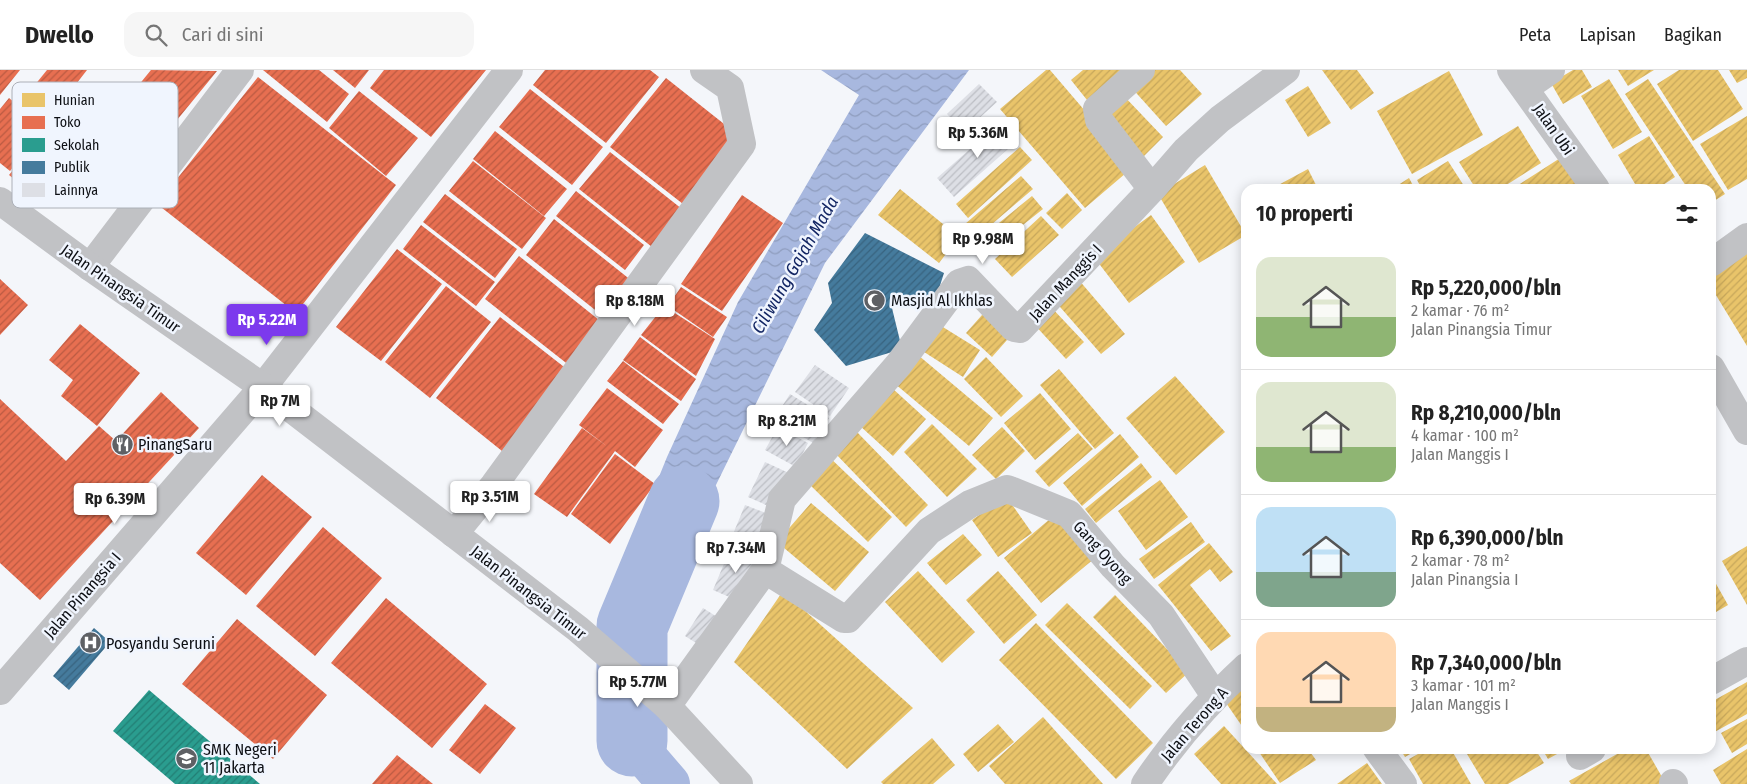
<!DOCTYPE html>
<html lang="id">
<meta charset="utf-8">
<style>
body{margin:0;font-family:"Fira Sans Condensed",sans-serif;background:#f6f6f6;color:#222;height:100vh;display:flex;flex-direction:column;font-size:19px;white-space:nowrap}
*{box-sizing:border-box;margin:0}
p{font-size:16px;color:#767676}
.icon{flex:none;width:28px;height:28px;fill:none;stroke:currentColor;stroke-width:2;stroke-linecap:round;stroke-linejoin:round}
.map{position:relative;flex:1;overflow:hidden}
.side{position:absolute;left:1241px;top:114px;width:475px;height:570px;display:flex;flex-direction:column;background:#fff;border-radius:15px;box-shadow:0 2px 12px #0003}
.side>*{flex:none}
.price{position:absolute;translate:-50% -42px;padding:0 11px;border-radius:5px;background:#fff;color:#222;font-size:16px;line-height:32px;filter:drop-shadow(0 1px 2px #0008)}
.price::after{content:'';position:absolute;left:50%;top:30px;width:15px;height:11px;margin-left:-8px;background:inherit;clip-path:polygon(0 0,100% 0,50% 100%)}
.price.on{background:#7c3aed;color:#fff}
ul{padding:0;list-style:none}
li{display:flex;align-items:center;gap:15px;height:125px;padding:0 15px}
li+li{border-top:1px solid #e0e0e0}
li span{display:grid;place-items:center;flex:none;width:140px;height:100px;border-radius:15px;color:#555}
li>.icon{margin-inline-start:auto}
span .icon{width:60px;height:60px;fill:#fffc;stroke-width:1}
li b{font-size:21px}
h2{display:flex;justify-content:space-between;align-items:center;height:60px;padding:0 15px;font-size:21px}
header{display:flex;align-items:center;gap:30px;box-sizing:border-box;height:70px;padding:0 25px;background:#fff;border-bottom:1px solid #e0e0e0}
header strong{font-size:24px}
nav{display:flex;gap:28px;margin-inline-start:auto;font-size:18px}
.search{width:350px;height:45px;background:#f6f6f6;display:flex;align-items:center;gap:12px;box-sizing:border-box;padding:0 18px;border-radius:15px;color:#767676;font-size:19px}
.map>svg:first-child{display:block}
</style>
<header>
<strong>Dwello</strong>
<div class="search"><svg class="icon" aria-label="search" viewBox="0 0 24 24"><circle cx="10" cy="10" r="6"/><path d="M15 15l6 6"/></svg>Cari di sini</div>
<nav><a>Peta</a><a>Lapisan</a><a>Bagikan</a></nav>
</header>
<div class="map">
<svg width="1747" height="714" viewBox="0 0 1747 714">
<defs>
<pattern id="water-waves" width="16" height="10" patternUnits="userSpaceOnUse" patternTransform="scale(1.25)"><rect width="16" height="10" fill="#a8b8df"/><path d="M0 5q4-4 8 0t8 0" fill="none" stroke="#8f9dbe"/></pattern>
<pattern id="homes-hatch" width="6" height="6" patternUnits="userSpaceOnUse" patternTransform="scale(1.25)"><rect width="6" height="6" fill="#e9c46a"/><path d="M-1 1l2-2M0 6l6-6M5 7l2-2" fill="none" stroke="#c7a75b"/></pattern>
<pattern id="shops-hatch" width="6" height="6" patternUnits="userSpaceOnUse" patternTransform="scale(1.25)"><rect width="6" height="6" fill="#e76f51"/><path d="M-1 1l2-2M0 6l6-6M5 7l2-2" fill="none" stroke="#ba5a42"/></pattern>
<pattern id="schools-hatch" width="6" height="6" patternUnits="userSpaceOnUse" patternTransform="scale(1.25)"><rect width="6" height="6" fill="#2a9d8f"/><path d="M-1 1l2-2M0 6l6-6M5 7l2-2" fill="none" stroke="#227e74"/></pattern>
<pattern id="public-hatch" width="6" height="6" patternUnits="userSpaceOnUse" patternTransform="scale(1.25)"><rect width="6" height="6" fill="#457b9d"/><path d="M-1 1l2-2M0 6l6-6M5 7l2-2" fill="none" stroke="#38637f"/></pattern>
<pattern id="building-hatch" width="6" height="6" patternUnits="userSpaceOnUse" patternTransform="scale(1.25)"><rect width="6" height="6" fill="#dddfe5"/><path d="M-1 1l2-2M0 6l6-6M5 7l2-2" fill="none" stroke="#bcbec4"/></pattern>
</defs>
<rect width="100%" height="100%" fill="#f4f6fa"/>
<path fill="url(#water-waves)" d="M821,0H969L825,193L658,533L620,503L667,387L738,232L859,25Z"/>
<path fill="url(#homes-hatch)" d="M1046,0H1050L1133,97L1085,138L1000,39Z
M1083,0H1133L1091,35L1071,10Z
M1146,0H1180L1202,24L1166,56L1129,15Z
M1322,0H1357L1374,23L1351,40Z
M1573,0H1582L1592,17L1563,34L1551,13Z
M1618,0H1654L1628,16Z
M1679,0H1718L1743,39L1693,71L1657,14Z
M1729,0H1747V8L1737,13Z
M1449,1L1483,65L1412,104L1377,41Z
M1609,9L1642,62L1613,79L1581,26Z
M1648,9L1725,124L1711,133V119H1688L1625,24Z
M1308,16L1331,53L1308,67L1285,30Z
M1122,24L1163,67L1142,88L1100,44Z
M1747,46V109L1728,120L1700,74Z
M1518,56L1541,93L1500,119H1476L1459,92Z
M1649,66L1675,107L1657,119H1638L1618,85Z
M1020,77L1032,90L968,148L956,134Z
M1568,83L1585,112L1574,119H1512Z
M1448,91L1466,119H1422L1417,110Z
M1205,95L1246,165L1199,193L1158,124Z
M1308,99L1318,119H1271Z
M1021,106L1033,119L977,167L965,154Z
M1409,108L1415,119H1392Z
M900,119L959,167L939,193L878,145Z
M1067,123L1082,140L1062,159L1046,143Z
M1032,126L1043,139L999,174L989,161Z
M1151,145L1185,192L1129,233L1094,187Z
M1041,146L1059,165L1012,207L995,189Z
M1747,181V276L1711,217V202Z
M1078,209L1125,264L1101,284L1054,230Z
M990,236L1015,261L992,287L966,263Z
M1050,236L1084,272L1066,289L1032,252Z
M938,254L980,280L963,307L921,280Z
M918,285L993,348L969,376L894,313Z
M986,287L1023,326L1001,347L964,309Z
M1059,299L1114,363L1095,379L1040,315Z
M1175,306L1225,362L1176,405L1126,348Z
M892,318L926,349L893,386L859,355Z
M1040,323L1071,359L1035,390L1004,353Z
M932,354L977,399L947,427L904,382Z
M1002,357L1025,381L996,409L972,385Z
M856,361L928,435L906,457L834,382Z
M1078,363L1093,379L1049,417L1035,401Z
M1120,364L1139,387L1082,436L1063,413Z
M826,384L892,447L868,472L803,408Z
M1141,393L1152,407L1096,453L1085,439Z
M1160,410L1188,447L1146,480L1118,441Z
M1006,426L1032,463L998,487L972,450Z
M811,433L869,482L835,521L777,472Z
M1057,443L1095,488L1041,533L1004,488Z
M1191,452L1205,472L1154,509L1139,489Z
M963,464L982,485L946,515L927,493Z
M1209,473L1233,502L1220,512L1210,499L1190,515L1231,566L1211,581L1158,515Z
M1747,476V535L1722,491Z
M918,501L975,562L942,593L885,532Z
M998,501L1037,545L1004,574L966,530Z
M1711,505L1728,535L1711,545Z
M783,521L913,638L847,699L734,592Z
M1115,525L1189,602L1166,623L1093,547Z
M1067,533L1152,616L1130,639L1045,555Z
M1036,553L1153,673L1116,709L999,590Z
M1747,612V644L1711,664V632Z
M1246,615V662L1224,630Z
M1043,647L1103,714H1005L989,696Z
M1747,649V674L1732,683L1721,663Z
M998,654L1014,672L978,702L963,684Z
M1224,656L1277,714H1221L1194,684Z
M932,668L955,695L933,714H883L881,712Z
M1257,679H1308L1316,690L1280,713Z
M1400,679H1419L1405,687Z
M1427,679H1451L1471,714H1423L1409,689Z
M1464,679H1535L1544,693L1508,714H1485Z
M1542,679H1566L1548,689Z
M1626,679H1646L1666,714H1571L1569,711Z
M1747,679V714H1721L1713,700Z
M1367,693L1382,714H1337Z"/>
<path fill="url(#shops-hatch)" d="M0,0H20L0,25Z
M47,0H87L59,36L34,16Z
M151,0L217,1L115,126L75,93Z
M263,0H319L349,24L327,52Z
M333,0H369L355,18Z
M384,0H486L431,67L370,18Z
M545,0H650L659,7L606,73L533,15Z
M258,7L396,115L296,243L157,134Z
M666,8L738,65L683,134L610,77Z
M530,19L603,77L572,115L499,57Z
M359,21L418,68L386,106L329,58Z
M9,28L45,58L10,101L0,93V39Z
M50,56L76,77L35,126L9,105Z
M495,61L567,119L544,146L473,89Z
M610,82L682,139L652,177L579,119Z
M473,91L546,148L522,179L449,121Z
M576,121L644,175L625,200L556,146Z
M445,124L517,179L495,208L423,152Z
M742,125L783,153L722,241L681,214Z
M554,149L632,211L604,247L526,185Z
M421,155L495,212L476,236L403,179Z
M397,179L442,214L381,291L336,257Z
M519,186L604,254L570,296L485,229Z
M0,209L28,235L0,265Z
M446,216L491,252L430,328L385,292Z
M681,217L727,247L713,267L668,236Z
M664,236L715,269L696,306L641,265Z
M500,247L568,300L502,381L436,328Z
M80,254L140,303L97,356L61,326L73,310L49,290Z
M640,267L696,309L681,331L623,290Z
M623,291L679,334L663,354L607,311Z
M607,318L663,360L635,397L615,381L567,447L534,424L582,358L608,377L579,355Z
M161,322L199,358L40,530L0,493V329L66,391L99,356L116,371Z
M615,384L655,414L610,474L571,444Z
M262,405L312,447L246,525L196,483Z
M323,457L382,508L315,586L256,536Z
M386,528L487,614L432,678L331,593Z
M237,549L327,625L273,689L182,614Z
M485,634L516,658L480,704L449,680Z
M397,685L433,714H372Z"/>
<path fill="url(#schools-hatch)" d="M149,620L260,714H175L113,661Z"/>
<path fill="url(#public-hatch)" d="M865,163L944,203L936,228L891,234L902,279L846,296L814,260L832,233L828,213Z
M94,558L110,572L69,620L53,606Z"/>
<g fill="none" stroke-linecap="round" stroke-linejoin="round">
<path stroke="#a8b8df" stroke-width="42" d="M632,671L669,714"/>
<path stroke="#a8b8df" stroke-width="71" d="M632,671V556L684,431"/>
</g>
<path fill="url(#building-hatch)" d="M979,14L997,32L964,62L947,44Z
M1002,51L1019,69L954,127L937,108Z
M815,295L849,318L830,346L795,322Z
M790,324L829,348L813,373L774,349Z
M778,357L808,373L796,397L765,380Z
M765,392L791,404L775,439L748,427Z
M745,435L776,447L762,481L731,469Z
M731,477L759,488L741,532L713,520Z
M703,538L722,550L704,578L685,566Z"/>
<g fill="none" stroke-linecap="round" stroke-linejoin="round">
<path stroke="#c1c2c5" stroke-width="28" d="M1141,0L1097,39L1099,50L1152,119
M1511,0L1596,119
M1525,18L1551,0
M1711,193L1747,167
M90,197L240,0
M1711,298L1747,361
M454,464L494,415L742,74L730,18L704,0
M765,500L844,549H848L929,461L970,434L1007,419L1010,420L1069,444L1113,496L1161,545L1215,626
M1711,611L1747,591
M0,621L263,317L509,0
M667,636L765,500L782,429L899,294L959,213L968,210L1014,258L1020,259L1152,119L1186,80L1220,49L1286,0
M1377,679L1403,714
M1580,686L1592,679
M1673,713L1674,714
M1145,714C1174,671 1208,632 1246,597"/>
<path stroke="#c1c2c5" stroke-width="28" d="M0,131L90,197L263,317L578,559L667,636L739,714"/>
</g>
<defs>
<symbol id="mosque-disc" viewBox="-11 -11 22 22"><circle r="9.5" fill="#5e6064" stroke="#f0f5fe"/><path d="M3.5-4.9A6 6 0 1 0 3.5 4.9A5 5 0 1 1 3.5-4.9Z" fill="#fff"/></symbol>
<symbol id="restaurant-disc" viewBox="-11 -11 22 22"><circle r="9.5" fill="#5e6064" stroke="#f0f5fe"/><path d="M-5-6h1v4h1v-4h1v4h1v-4h1v5L-1.5 .5V6h-2V.5L-5-1ZM5-6V6H3V1.5H1.5Q1.5-4 5-6Z" fill="#fff"/></symbol>
<symbol id="hospital-disc" viewBox="-11 -11 22 22"><circle r="9.5" fill="#5e6064" stroke="#f0f5fe"/><path d="M-5-5h3v3.5h4V-5h3V5h-3V1.5h-4V5h-3Z" fill="#fff"/></symbol>
<symbol id="school-disc" viewBox="-11 -11 22 22"><circle r="9.5" fill="#5e6064" stroke="#f0f5fe"/><path d="M0-5L7-2L0 1L-7-2ZM-4 1L0 2.5L4 1V4Q0 6-4 4Z" fill="#fff"/></symbol>
</defs>
<g fill-rule="evenodd">
<use href="#mosque-disc" x="862" y="218" width="25" height="25"/>
<use href="#restaurant-disc" x="110" y="362" width="25" height="25"/>
<use href="#hospital-disc" x="78" y="560" width="25" height="25"/>
<use href="#school-disc" x="174" y="676" width="25" height="25"/>
</g>
<g text-anchor="middle" stroke-width="5" stroke-linejoin="round" paint-order="stroke">
<g font-size="16" fill="#0d0f14" stroke="#f0f5fe">
<text transform="translate(1554 59) rotate(55)" y="6">Jalan Ubi</text>
<text transform="translate(1065 212) rotate(-47)" y="6">Jalan Manggis I</text>
<text transform="translate(121 218) rotate(35)" y="6">Jalan Pinangsia Timur</text>
<text transform="translate(1103 482) rotate(48)" y="6">Gang Oyong</text>
<text transform="translate(529 522) rotate(38)" y="6">Jalan Pinangsia Timur</text>
<text transform="translate(82 525) rotate(-49)" y="6">Jalan Pinangsia I</text>
<text transform="translate(1194 654) rotate(-49)" y="6">Jalan Terong A</text>
</g>
<g font-size="16" fill="#0d0f14" stroke="#f0f5fe" text-anchor="start">
<text x="891" y="236">Masjid Al Ikhlas</text>
<text x="138" y="380">PinangSaru</text>
<text x="106" y="579">Posyandu Seruni</text>
<text x="203" y="685">SMK Negeri<tspan x="203" dy="18">11 Jakarta</tspan></text>
</g>
<g font-size="18" font-style="italic" fill="#122563" stroke="#f0f5fe">
<text transform="translate(795 195) rotate(-60)" y="6">Ciliwung Gajah Mada</text>
</g>
</g>
<rect x="12" y="12" width="166" height="126" rx="8" fill="#f0f5fe" stroke="#acb0b8" stroke-width="1"/>
<rect x="22" y="23" width="23" height="14" fill="#e9c46a"/>
<rect x="22" y="46" width="23" height="13" fill="#e76f51"/>
<rect x="22" y="68" width="23" height="14" fill="#2a9d8f"/>
<rect x="22" y="91" width="23" height="13" fill="#457b9d"/>
<rect x="22" y="113" width="23" height="14" fill="#dddfe5"/>
<g font-size="14" fill="#0d0f14">
<text x="54" y="35">Hunian</text>
<text x="54" y="57">Toko</text>
<text x="54" y="80">Sekolah</text>
<text x="54" y="102">Publik</text>
<text x="54" y="125">Lainnya</text>
</g>
</svg>
<b class="price" style="left:978px;top:89px">Rp 5.36M</b>
<b class="price" style="left:983px;top:195px">Rp 9.98M</b>
<b class="price" style="left:635px;top:257px">Rp 8.18M</b>
<b class="price on" style="left:267px;top:276px">Rp 5.22M</b>
<b class="price" style="left:280px;top:357px">Rp 7M</b>
<b class="price" style="left:787px;top:377px">Rp 8.21M</b>
<b class="price" style="left:490px;top:453px">Rp 3.51M</b>
<b class="price" style="left:115px;top:455px">Rp 6.39M</b>
<b class="price" style="left:736px;top:504px">Rp 7.34M</b>
<b class="price" style="left:638px;top:638px">Rp 5.77M</b>
<section class="side">
<h2>10 properti<svg class="icon" aria-label="filters" viewBox="0 0 24 24"><path d="M4 7h16M4 17h16"/><circle cx="9" cy="7" r="2"/><circle cx="15" cy="17" r="2"/></svg></h2>
<ul>
<li><span style="background:linear-gradient(#dfe7d0 60%,#8fb573 0)"><svg class="icon" aria-label="home" viewBox="0 0 24 24"><path d="M3 11l9-7 9 7M6 9v11h12V9"/></svg></span><div><b>Rp 5,220,000/bln</b><p>2 kamar · 76 m²</p><p>Jalan Pinangsia Timur</p></div></li>
<li><span style="background:linear-gradient(#dfe7d0 65%,#8fb573 0)"><svg class="icon" aria-label="home" viewBox="0 0 24 24"><path d="M3 11l9-7 9 7M6 9v11h12V9"/></svg></span><div><b>Rp 8,210,000/bln</b><p>4 kamar · 100 m²</p><p>Jalan Manggis I</p></div></li>
<li><span style="background:linear-gradient(#bfe0f5 65%,#7fa58c 0)"><svg class="icon" aria-label="home" viewBox="0 0 24 24"><path d="M3 11l9-7 9 7M6 9v11h12V9"/></svg></span><div><b>Rp 6,390,000/bln</b><p>2 kamar · 78 m²</p><p>Jalan Pinangsia I</p></div></li>
<li><span style="background:linear-gradient(#ffd9b3 75%,#c2b280 0)"><svg class="icon" aria-label="home" viewBox="0 0 24 24"><path d="M3 11l9-7 9 7M6 9v11h12V9"/></svg></span><div><b>Rp 7,340,000/bln</b><p>3 kamar · 101 m²</p><p>Jalan Manggis I</p></div></li>
</ul>
</section>
</div>
